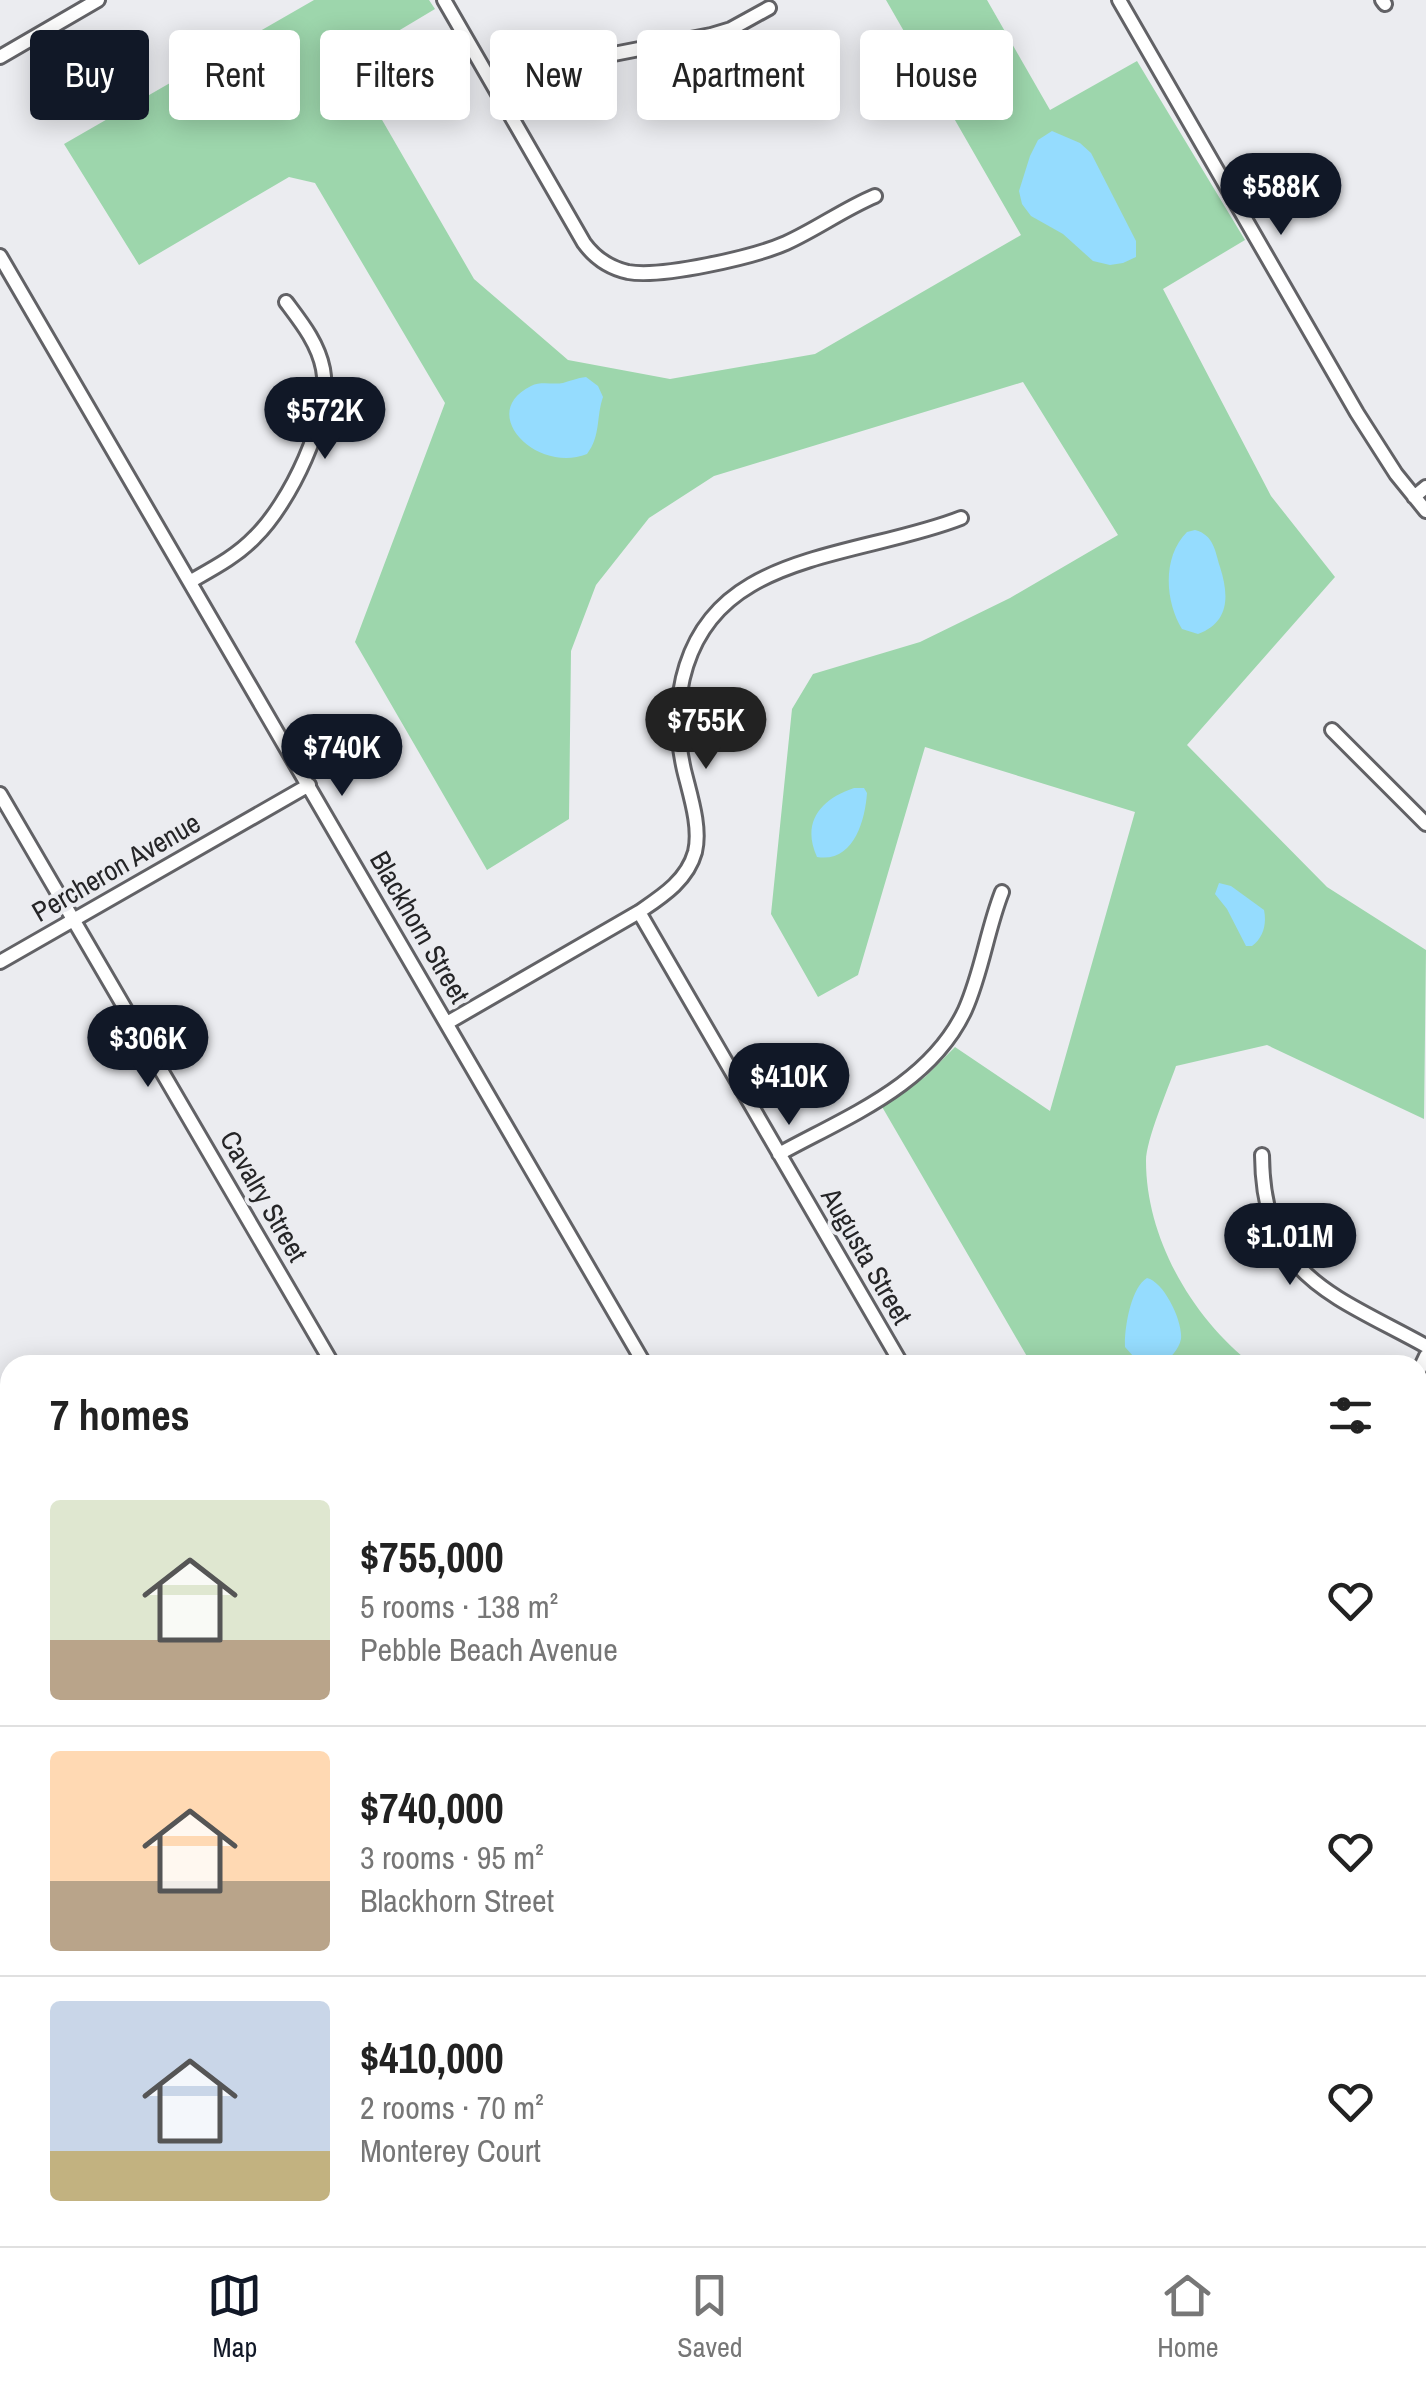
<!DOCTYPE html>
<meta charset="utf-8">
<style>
body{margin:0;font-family:"Archivo Narrow",sans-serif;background:#f2f2f2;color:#222;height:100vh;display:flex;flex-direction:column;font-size:38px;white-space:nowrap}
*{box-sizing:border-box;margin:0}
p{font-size:32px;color:#767676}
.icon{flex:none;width:55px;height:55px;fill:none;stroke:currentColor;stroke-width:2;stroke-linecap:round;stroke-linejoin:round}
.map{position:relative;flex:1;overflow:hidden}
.sheet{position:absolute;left:0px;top:1355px;width:1428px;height:892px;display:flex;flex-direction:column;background:#fff;border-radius:30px 30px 0 0;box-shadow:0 5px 25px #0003}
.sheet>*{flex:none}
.guide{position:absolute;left:30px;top:30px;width:1368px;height:90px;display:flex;gap:20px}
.price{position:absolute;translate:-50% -85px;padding:0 22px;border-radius:35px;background:#111827;color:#fff;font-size:32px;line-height:65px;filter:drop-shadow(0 2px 5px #0008)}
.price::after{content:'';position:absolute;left:50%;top:60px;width:30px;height:22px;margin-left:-15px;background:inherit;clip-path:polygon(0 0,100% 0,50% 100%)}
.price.current{background:#222;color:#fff}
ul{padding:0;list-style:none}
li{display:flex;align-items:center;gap:30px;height:250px;padding:0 50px}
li+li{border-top:2px solid #e0e0e0}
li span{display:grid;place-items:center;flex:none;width:280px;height:200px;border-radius:10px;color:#555}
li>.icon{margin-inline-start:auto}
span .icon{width:120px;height:120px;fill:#fffc;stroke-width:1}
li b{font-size:42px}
h2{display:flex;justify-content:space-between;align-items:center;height:120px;padding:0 50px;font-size:42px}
.tag{padding:0 35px;border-radius:10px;background:#fff;box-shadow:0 5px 25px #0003;font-size:35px;line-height:90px}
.tag.current{background:#111827;color:#fff}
.tabs{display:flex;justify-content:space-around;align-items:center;height:140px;border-top:2px solid #e0e0e0;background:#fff;font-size:28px;color:#767676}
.tabs a{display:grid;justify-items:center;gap:5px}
.tabs .current{color:#111827}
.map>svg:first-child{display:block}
</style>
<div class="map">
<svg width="1426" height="2246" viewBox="0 0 1426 2246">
<rect width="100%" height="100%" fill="#ebecf0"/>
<path fill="#9dd6ac" d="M314,0H429L435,9L348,61L474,279L568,360L670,379L815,354L1021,235L886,0H987L1050,110L1137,61L1245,240L1163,289L1271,496L1335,577L1187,745L1327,887L1426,950L1424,1119L1267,1045L1176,1066C1168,1089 1146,1140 1146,1161C1146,1239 1193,1319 1253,1365H1032L881,1105L925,1077L955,1047L1050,1111L1135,812L925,747L858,975L818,997L771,914L792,709L813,674L920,642L1010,598L1118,535L1023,382L714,476L649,518L596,585L571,651L569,819L487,870L355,642L445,403L315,183L289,177L139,265L64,144Z"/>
<path fill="#95dcfe" d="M1052,131L1080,143L1091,153L1136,241V257L1123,263L1110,265L1093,261L1063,234L1031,216L1022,204L1019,191L1030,156L1038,140Z
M586,377L598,386L603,397C596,417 601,436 587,454C537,474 476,413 531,386C541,381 553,385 563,383C570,381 577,378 586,377Z
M1195,530C1214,535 1215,551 1220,567C1229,595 1230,622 1198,634L1182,629C1165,601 1162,557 1187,532Z
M854,788H864L867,793C865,822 853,863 817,857C801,822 821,799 854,788Z
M1219,883L1231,886L1264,910C1267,924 1263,938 1252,946H1246L1227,909L1215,894Z
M1147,1278C1164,1282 1183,1321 1181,1339C1179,1350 1169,1359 1161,1365H1141L1125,1347C1124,1329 1131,1287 1147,1278Z"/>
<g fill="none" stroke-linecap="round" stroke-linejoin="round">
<defs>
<path id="minor" d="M444,0L584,243C595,258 610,268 628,272C662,278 754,257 786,243C817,229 844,209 875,196
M1119,0L1357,413L1396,474L1426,511
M1382,0L1385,4
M0,57L98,0
M505,106L568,66L588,59L711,35L731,29L769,8
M0,256L645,1365
M1414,497L1426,487
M191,581C214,568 237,556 255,537C289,504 332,417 323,369C318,343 301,322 286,302
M1332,730L1426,824
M0,794L333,1365
M639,912L902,1365
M0,962L309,785
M447,1023L639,912C661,897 687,881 695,852C701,827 690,795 684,770C668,699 684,624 751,585C808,551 898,543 961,518
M779,1154C848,1116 930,1085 965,1010C982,972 987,930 1002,892
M1262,1155C1263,1277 1332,1294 1426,1346
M1418,1373L1426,1356
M0,1420L10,1437
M1418,1817H1426
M0,2052L10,2069
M0,2105L10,2100
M106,2238L111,2246
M499,2238L504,2246
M411,2246L425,2238
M1220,2246L1224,2238"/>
</defs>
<use href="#minor" stroke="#626266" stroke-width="18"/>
<use href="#minor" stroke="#fff" stroke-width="12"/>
</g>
<g text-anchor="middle" stroke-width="8" stroke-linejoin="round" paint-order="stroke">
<g font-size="28" fill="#252527" stroke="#ebecf0">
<text transform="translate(116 867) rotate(-30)" y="10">Percheron Avenue</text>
<text transform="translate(420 927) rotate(60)" y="10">Blackhorn Street</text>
<text transform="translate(264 1196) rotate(60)" y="10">Cavalry Street</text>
<text transform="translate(867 1256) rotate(60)" y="10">Augusta Street</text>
</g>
</g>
</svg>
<b class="price" style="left:1281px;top:238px">$588K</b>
<b class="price" style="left:325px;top:462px">$572K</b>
<b class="price current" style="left:706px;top:772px">$755K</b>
<b class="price" style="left:342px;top:799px">$740K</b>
<b class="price" style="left:148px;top:1090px">$306K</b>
<b class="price" style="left:789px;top:1128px">$410K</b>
<b class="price" style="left:1290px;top:1288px">$1.01M</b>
<div class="guide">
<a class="tag current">Buy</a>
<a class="tag">Rent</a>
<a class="tag">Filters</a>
<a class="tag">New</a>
<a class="tag">Apartment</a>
<a class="tag">House</a>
</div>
<section class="sheet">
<h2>7 homes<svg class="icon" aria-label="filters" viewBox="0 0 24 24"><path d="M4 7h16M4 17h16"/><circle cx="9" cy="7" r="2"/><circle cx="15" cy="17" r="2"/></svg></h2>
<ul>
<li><span style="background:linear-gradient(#dfe7d0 70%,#b9a48a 0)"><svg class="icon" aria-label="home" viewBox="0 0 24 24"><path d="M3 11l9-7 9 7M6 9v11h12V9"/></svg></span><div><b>$755,000</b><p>5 rooms · 138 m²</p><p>Pebble Beach Avenue</p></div><svg class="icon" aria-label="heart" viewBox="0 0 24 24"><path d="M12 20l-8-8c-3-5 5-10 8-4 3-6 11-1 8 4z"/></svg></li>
<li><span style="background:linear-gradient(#ffd9b3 65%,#b9a48a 0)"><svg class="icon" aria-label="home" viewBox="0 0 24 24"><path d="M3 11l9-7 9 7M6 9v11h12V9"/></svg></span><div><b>$740,000</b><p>3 rooms · 95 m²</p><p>Blackhorn Street</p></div><svg class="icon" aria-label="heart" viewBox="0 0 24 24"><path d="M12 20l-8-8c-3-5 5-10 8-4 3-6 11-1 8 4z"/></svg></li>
<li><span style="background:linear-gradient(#c9d6e8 75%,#c2b280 0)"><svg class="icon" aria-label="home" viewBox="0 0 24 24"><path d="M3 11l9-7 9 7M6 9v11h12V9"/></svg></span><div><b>$410,000</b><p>2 rooms · 70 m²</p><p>Monterey Court</p></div><svg class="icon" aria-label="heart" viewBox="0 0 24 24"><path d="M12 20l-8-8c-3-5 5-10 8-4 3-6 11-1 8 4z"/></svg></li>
</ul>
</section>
</div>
<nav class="tabs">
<a class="current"><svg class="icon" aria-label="map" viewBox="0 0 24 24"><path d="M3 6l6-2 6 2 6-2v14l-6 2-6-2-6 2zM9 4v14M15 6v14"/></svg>Map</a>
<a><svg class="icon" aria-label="saved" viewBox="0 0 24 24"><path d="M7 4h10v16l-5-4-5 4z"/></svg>Saved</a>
<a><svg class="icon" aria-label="home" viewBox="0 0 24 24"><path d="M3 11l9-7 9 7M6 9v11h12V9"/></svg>Home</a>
</nav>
